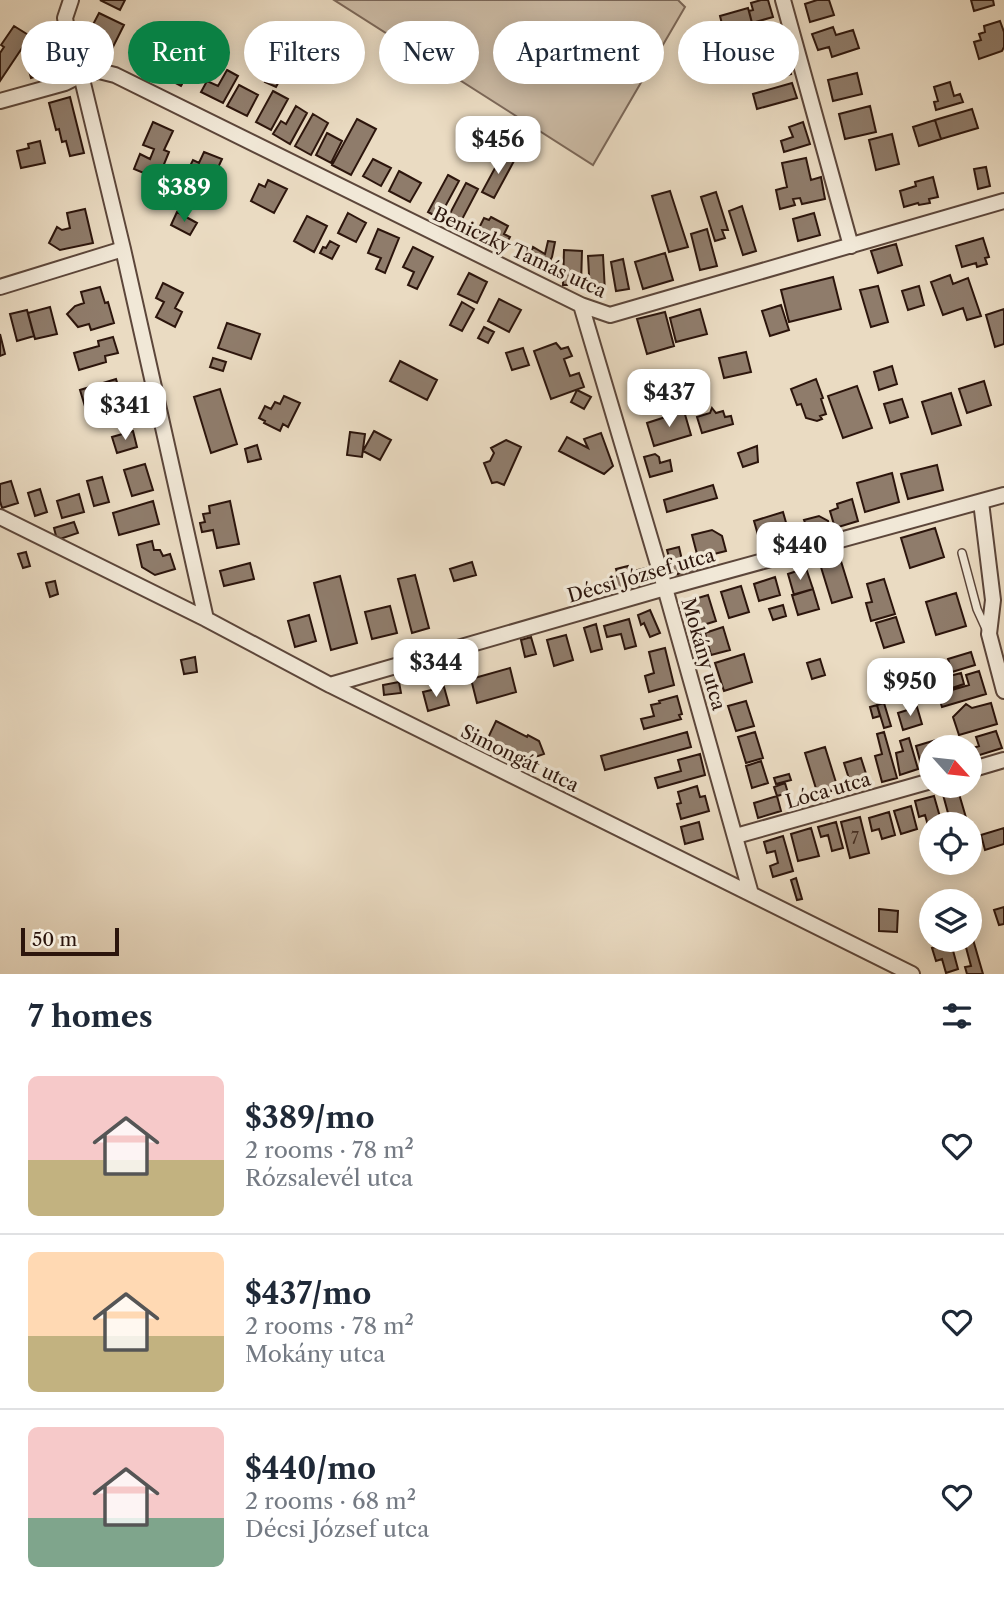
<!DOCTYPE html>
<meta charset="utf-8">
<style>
body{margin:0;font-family:"Libre Caslon Text",serif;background:#f2f2f3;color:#1f2937;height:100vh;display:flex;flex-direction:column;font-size:26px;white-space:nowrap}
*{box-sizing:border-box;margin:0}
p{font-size:23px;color:#747a83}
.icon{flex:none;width:38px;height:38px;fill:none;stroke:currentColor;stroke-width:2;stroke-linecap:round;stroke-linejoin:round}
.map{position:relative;height:974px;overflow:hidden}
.details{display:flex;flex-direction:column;background:#fff;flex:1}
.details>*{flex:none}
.hud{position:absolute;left:21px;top:21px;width:962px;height:63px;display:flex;gap:14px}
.needle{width:46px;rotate:117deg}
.buttons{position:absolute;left:919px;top:735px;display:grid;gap:14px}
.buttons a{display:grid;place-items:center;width:63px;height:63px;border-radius:50%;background:#fff;box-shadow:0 4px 18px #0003;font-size:35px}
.scale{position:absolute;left:21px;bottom:18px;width:98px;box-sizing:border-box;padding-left:7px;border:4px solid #2c150c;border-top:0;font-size:19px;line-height:24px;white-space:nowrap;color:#2c150c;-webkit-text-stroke:5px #f1e8d7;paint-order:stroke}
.price{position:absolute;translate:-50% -60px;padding:0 16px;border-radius:14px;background:#fff;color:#222;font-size:23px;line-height:46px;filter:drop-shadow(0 2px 4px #0008)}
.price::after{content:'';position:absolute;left:50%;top:42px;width:21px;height:16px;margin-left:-10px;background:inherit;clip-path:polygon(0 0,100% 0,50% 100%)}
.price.selected{background:#0b8043;color:#fff}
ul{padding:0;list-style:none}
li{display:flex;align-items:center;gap:21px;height:175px;padding:0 28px}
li+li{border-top:2px solid #e0e1e3}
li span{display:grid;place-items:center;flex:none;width:196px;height:140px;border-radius:10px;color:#555}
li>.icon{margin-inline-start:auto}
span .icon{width:84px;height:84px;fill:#fffc;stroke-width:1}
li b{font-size:30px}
h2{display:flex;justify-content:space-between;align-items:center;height:84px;padding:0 28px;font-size:30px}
.tag{padding:0 24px;border-radius:32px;background:#fff;box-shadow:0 4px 18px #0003;font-size:24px;line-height:63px}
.tag.selected{background:#0b8043;color:#fff}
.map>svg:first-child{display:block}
</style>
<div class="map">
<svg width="1004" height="974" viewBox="0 0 1004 974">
<rect width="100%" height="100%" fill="#eadbc2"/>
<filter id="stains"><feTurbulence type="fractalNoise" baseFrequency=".00286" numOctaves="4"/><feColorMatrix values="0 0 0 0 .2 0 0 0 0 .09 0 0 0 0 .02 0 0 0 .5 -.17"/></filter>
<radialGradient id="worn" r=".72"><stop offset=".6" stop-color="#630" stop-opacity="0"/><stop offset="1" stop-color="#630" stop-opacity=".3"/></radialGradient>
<path fill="#cab9a3" stroke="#7b6758" stroke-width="2" d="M334,0H678L685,7L593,165Z"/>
<path fill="#8f7c6b" stroke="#2c150c" stroke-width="2" d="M100,0H125L120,10Z
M761,0H768L773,17L752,23L749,11L753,10L751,3Z
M817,0H829L834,15L810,22L805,4Z
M971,0H993L994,5L974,11Z
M748,8L752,23L724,32L720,16Z
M99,13L124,25L112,49L87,36Z
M1000,21L1004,32V47L1002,51L979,59L974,42L981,40L979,34L985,32L984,26Z
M14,26L30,36L0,81V53L4,47L1,45Z
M833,27L836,35L853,30L859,48L832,57L829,47L818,50L812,34Z
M776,31L782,51L726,67L721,47L742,41L743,44L757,40L756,36Z
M705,37L708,47L684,54L681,44Z
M200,52L210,58L201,75L190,69Z
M57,53L61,69L31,78L27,63Z
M786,55L791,74L764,82L758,63Z
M276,61L287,67L276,87L265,82Z
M177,63L190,70L181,86L168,79Z
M227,70L238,76L223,103L201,92L207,81L218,86Z
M857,73L862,94L833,101L828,80Z
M950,82L954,96L960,94L963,102L936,110L934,102L938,101L934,87Z
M792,83L797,98L757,109L753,94Z
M239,85L258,95L247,116L227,106Z
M273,91L288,99L271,130L256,122Z
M70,97L84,153L70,156L66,141L62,142L59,129L56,130L49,103Z
M296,106L307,113L290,144L273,134L281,121L286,124Z
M870,106L876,132L845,139L839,114Z
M972,109L978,128L941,139L935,120Z
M313,114L328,123L311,155L295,146Z
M357,119L376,129L351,175L332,165Z
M935,120L941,139L919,146L913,127Z
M153,122L173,131L164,150L169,152L158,179L134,169L140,154L150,159L154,149L143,145Z
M803,122L810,144L784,152L781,141L793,137L789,127Z
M327,133L342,141L331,163L316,155Z
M892,134L899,164L876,170L869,140Z
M40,141L45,163L21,168L17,151L29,148L28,144Z
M204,152L222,159L211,183L187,172L193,160L199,163Z
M502,155L514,161L494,198L482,192Z
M806,158L811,180L821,177L825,199L802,204L800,198L793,199L795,205L780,209L776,190L787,187L782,163Z
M373,159L391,168L381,186L363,176Z
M986,167L990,186L978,189L974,169Z
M399,171L421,183L410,202L389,191Z
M448,175L459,181L439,218L428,212Z
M933,177L938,197L929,199L930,203L919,205L918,203L904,207L900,191L916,186L915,182Z
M268,180L287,189L274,213L251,201L259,184L265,187Z
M466,183L478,189L458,227L446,221Z
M670,191L688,247L669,252L652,196Z
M716,192L728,230H722L725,238L715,241L701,197Z
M742,206L756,251L743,255L729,211Z
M85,209L93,243L60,250L49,243L57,227L62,230L70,228L67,213Z
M177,212L197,223L190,235L171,225Z
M348,213L366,223L356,242L338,233Z
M814,213L820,235L798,241L793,219Z
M307,216L327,226L314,252L294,241Z
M491,217L508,226L504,234L510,237L503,250L475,236L484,218L489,220Z
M378,229L399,238L385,273L376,269L381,258L368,253Z
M707,229L717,266L700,270L691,234Z
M983,238L989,257L985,258L987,264L977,267L976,263L962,267L956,246Z
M330,241L339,246L332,259L320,253L323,247L326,248Z
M548,241L555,242L552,257L544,272L525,263L533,247L545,254Z
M896,244L902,265L878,273L871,251Z
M413,247L433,257L417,289L408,285L414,272L403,267Z
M564,250L582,251L581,285H563Z
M665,253L673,280L643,289L635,262Z
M603,255L605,292L590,293L588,256Z
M623,259L629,289L616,291L611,262Z
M469,273L487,282L477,303L458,294Z
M950,275L953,284L968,278L981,316L967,320L963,308L943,315L931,282Z
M833,277L841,309L789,322L781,290Z
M163,283L183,293L175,308L182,312L175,327L156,317L164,302L156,298Z
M878,286L888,322L871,327L860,290Z
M919,286L924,305L908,310L902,291Z
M100,287L105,303L108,302L114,323L91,330L89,324L78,327L67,314L75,306L84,303L81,292Z
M499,299L521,310L509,332L488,321Z
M462,302L474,309L462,331L450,325Z
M781,305L789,330L770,336L762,311Z
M50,307L57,334L35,339L28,313Z
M700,309L707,334L676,342L670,318Z
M1004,309V344L995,347L986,315Z
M27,310L34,336L17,341L10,314Z
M665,312L674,346L647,354L637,319Z
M227,323L260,334L251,359L218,348Z
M484,327L494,332L488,343L478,338Z
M0,334L5,354L0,356Z
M113,337L118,353L105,356L106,362L79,370L74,353L99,346L98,341Z
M556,343L561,349L568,347L572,356L564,359L570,376L579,373L584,387L551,399L534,351Z
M523,348L529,365L512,370L506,353Z
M746,352L751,372L724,378L719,358Z
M213,358L226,362L223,371L210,367Z
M400,361L437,380L427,400L390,381Z
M892,366L897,384L879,390L874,372Z
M658,372L666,398L643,405L635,379Z
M116,379L123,402L87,413L80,390Z
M816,379L823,398L821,399L826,414L820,416L822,419L817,421L806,418L801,404L797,405L791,389Z
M984,381L991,405L967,413L959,389Z
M857,386L872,428L843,438L828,396Z
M686,387L688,393L701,388L706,400L677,410L675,405L670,406L668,400L679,396V389Z
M220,389L237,444L211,453L194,397Z
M577,390L591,397L584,409L571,402Z
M951,393L961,425L932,434L922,402Z
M284,396L300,403L288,427L283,424L280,431L264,423L265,421L259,418L265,406L271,409L275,402L280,404Z
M902,399L908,417L890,423L884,404Z
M712,408L716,413L723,411L725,417L731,416L733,424L702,433L697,417L710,413Z
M684,411L691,435L654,446L647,423Z
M133,431L137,447L117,453L112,437Z
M374,431L391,440L380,460L363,451Z
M350,432L365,434L362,457L347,455Z
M601,433L613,466L604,474L559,451L567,437L588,448L584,439Z
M506,440L521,447L504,485L497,482L492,483L484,463L490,461L494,453L491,448Z
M257,445L261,459L248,462L245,449Z
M757,446L758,462L743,467L738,453Z
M655,454L659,457L660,463L670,460L672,471L650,477L644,457Z
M145,464L153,490L132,496L124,470Z
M937,465L943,490L908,499L901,474Z
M892,473L899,502L865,512L857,483Z
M102,477L109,502L94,506L87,481Z
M11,481L18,503L2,508L0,501V484Z
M713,485L717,498L667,512L664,500Z
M40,489L47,512L35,516L28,493Z
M79,494L84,512L62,518L57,501Z
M852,499L858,521L835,528L830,511L838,508L837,504Z
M153,501L159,524L119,535L113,513Z
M230,501L239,544L217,548L213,530L202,532L200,523L205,522L203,514L210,513L209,506Z
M783,512L789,533L760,542L754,521Z
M819,516L828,521L830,529L799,538L797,530L807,528L804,520Z
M74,522L78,533L57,540L54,528Z
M935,528L944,557L910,568L901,538Z
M712,530L722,536L726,551L698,558L692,535Z
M152,541L154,550H160L163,556L170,554L175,569L155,575L142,567L137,545Z
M679,547L682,560L693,557L697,569L674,575L667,550Z
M26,552L30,566L23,568L18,554Z
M840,558L852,597L832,603L820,564Z
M472,562L476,575L454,581L450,569Z
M250,563L254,579L224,586L220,571Z
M628,566L630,572L646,568L650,582L613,592L609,578L618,576L616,569Z
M806,568L813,589L794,595L788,574Z
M415,575L429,628L412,633L398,579Z
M340,576L357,643L331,650L314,583Z
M775,577L780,595L759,601L754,584Z
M884,579L895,614L871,621L866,603L872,602L867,584Z
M55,581L58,594L50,597L46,583Z
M741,586L749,612L729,618L721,592Z
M813,589L819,609L798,615L792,595Z
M956,593L966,626L936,635L926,602Z
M708,595L716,621L700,626L697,618L693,620L688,601Z
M783,605L786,616L773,620L769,609Z
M390,606L397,633L372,639L365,612Z
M650,610L660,633L650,637L644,623L641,625L638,615Z
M309,615L316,641L295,647L288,621Z
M896,617L904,642L884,648L876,623Z
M629,619L636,646L625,649L621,634L607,637L604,626Z
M596,624L602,649L591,652L584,628Z
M723,627L730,650L711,655L705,633Z
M566,635L573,660L554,666L547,640Z
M703,635L706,644L693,647L690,639Z
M531,637L536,654L525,657L521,640Z
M665,648L674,685L649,692L645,676L654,673L649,652Z
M971,652L975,665L952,672L948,659Z
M744,654L752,682L724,691L715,663Z
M195,657L197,672L184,674L181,660Z
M820,659L825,675L812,679L807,663Z
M945,663L948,672L930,678L927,669Z
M510,668L516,692L477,703L471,679Z
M979,671L986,694L942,707L938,694L969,685L966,675Z
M961,673L964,684L949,689L946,677Z
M399,682L401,693L384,695L383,685Z
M444,687L449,705L428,711L423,692Z
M677,696L682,714L679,715L681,719L644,729L641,719L654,716L651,705L660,703L659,701Z
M746,701L754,726L736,731L728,706Z
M884,703L891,726L884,728L877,705Z
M991,703L997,724L959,735L953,717L966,704L972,708Z
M877,705L880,716L873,718L870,707Z
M917,707L922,724L903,730L898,713Z
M496,721L527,737L528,735L539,741L544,754L527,760L487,740Z
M996,731L1002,748L970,758V749L979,746L976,737Z
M687,732L691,747L605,770L601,756Z
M755,732L763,758L746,763L738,737Z
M884,732L897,778L882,782L875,756L882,754L877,734Z
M909,738L918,769L900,775L896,753L903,751L900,741Z
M936,740L939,747H931V769L923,772L916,746Z
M825,747L838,789L818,795L805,753Z
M700,754L705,775L658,788L655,778L681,771L678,760Z
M861,758L868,780L851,785L844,763Z
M761,761L768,783L752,788L746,766Z
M789,774L791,780L776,784L774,778Z
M785,783L788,793L777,796L774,787Z
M697,786L700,797L705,796L709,811L681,819L677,804L681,803L678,792Z
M957,787L967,821L951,824L942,791Z
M777,796L781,811L758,818L754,803Z
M934,796L942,824H931V828L929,829L925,815L919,817L915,801Z
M911,806L917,829L901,834L894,811Z
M889,812L895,835L882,839L879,829L872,831L869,818Z
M860,817L869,853L850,858L841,822Z
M699,822L703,839L685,844L681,827Z
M836,822L843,848L832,851L828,835L821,837L818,827Z
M811,828L819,856L798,861L791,834Z
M1004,828V844L985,850L981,835Z
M783,836L793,871L773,877L770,866L778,863L775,851L767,853L764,842Z
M796,878L802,899L797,900L791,880Z
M1004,907V924L999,925L994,910Z
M879,909L898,911L897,932L879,931Z
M972,936L983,974H967L965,967L971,966L964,940H970V937Z
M951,943L958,969L946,973L942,959L936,961L932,948Z"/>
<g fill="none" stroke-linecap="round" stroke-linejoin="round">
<defs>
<path id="service" d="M962,553L977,609L987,631"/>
<path id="minor" d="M71,0L65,18L71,51L81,75L123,249L206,619
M783,0L851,246
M0,101L65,83L81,75L99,71L115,75L581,305L610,315L1004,201
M0,287L123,249
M581,305L665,588L751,894
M981,502L993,600L989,634L1004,691
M0,517L206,619L330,685L912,974
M330,685L665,588L1004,495
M970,770L1004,760
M736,836L931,781"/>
</defs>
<use href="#service" stroke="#5c463a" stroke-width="10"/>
<use href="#minor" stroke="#5c463a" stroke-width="18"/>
<use href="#service" stroke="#f1e8d7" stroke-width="7"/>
<use href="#minor" stroke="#f1e8d7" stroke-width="14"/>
</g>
<g text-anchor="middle" stroke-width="7" stroke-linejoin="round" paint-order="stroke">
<g font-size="16" fill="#452f24">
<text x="855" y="844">7</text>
</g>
<g font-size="19" fill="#2c150c" stroke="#f1e8d7">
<text transform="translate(520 252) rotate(25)" y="7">Beniczky Tamás utca</text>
<text transform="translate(641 575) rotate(-16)" y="7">Décsi József utca</text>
<text transform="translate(704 654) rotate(74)" y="7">Mokány utca</text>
<text transform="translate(520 758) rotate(26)" y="7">Simongát utca</text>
<text transform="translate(828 790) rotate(-16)" y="7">Lóca utca</text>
</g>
</g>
<rect width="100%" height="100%" filter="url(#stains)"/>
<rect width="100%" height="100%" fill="url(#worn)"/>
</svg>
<div class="buttons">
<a><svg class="needle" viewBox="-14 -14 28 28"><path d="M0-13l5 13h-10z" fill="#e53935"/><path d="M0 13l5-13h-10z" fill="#747a83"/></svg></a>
<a><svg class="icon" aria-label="locate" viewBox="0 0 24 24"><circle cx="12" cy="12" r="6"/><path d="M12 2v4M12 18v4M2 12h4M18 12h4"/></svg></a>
<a><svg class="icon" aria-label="layers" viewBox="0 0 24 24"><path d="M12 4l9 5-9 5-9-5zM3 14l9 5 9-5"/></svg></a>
</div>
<div class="scale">50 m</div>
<b class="price" style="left:498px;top:176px">$456</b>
<b class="price selected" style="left:184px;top:224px">$389</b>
<b class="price" style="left:669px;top:429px">$437</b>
<b class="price" style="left:125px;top:442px">$341</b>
<b class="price" style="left:800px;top:582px">$440</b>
<b class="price" style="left:436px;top:699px">$344</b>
<b class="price" style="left:910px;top:718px">$950</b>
<div class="hud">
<a class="tag">Buy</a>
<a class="tag selected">Rent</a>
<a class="tag">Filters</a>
<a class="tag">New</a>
<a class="tag">Apartment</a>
<a class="tag">House</a>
</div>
</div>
<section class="details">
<h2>7 homes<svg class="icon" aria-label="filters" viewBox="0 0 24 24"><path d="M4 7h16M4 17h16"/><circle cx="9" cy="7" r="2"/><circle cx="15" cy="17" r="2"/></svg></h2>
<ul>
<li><span style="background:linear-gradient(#f6c9c9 60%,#c2b280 0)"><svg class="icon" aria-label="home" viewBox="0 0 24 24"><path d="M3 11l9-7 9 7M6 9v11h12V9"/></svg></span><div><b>$389/mo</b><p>2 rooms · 78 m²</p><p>Rózsalevél utca</p></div><svg class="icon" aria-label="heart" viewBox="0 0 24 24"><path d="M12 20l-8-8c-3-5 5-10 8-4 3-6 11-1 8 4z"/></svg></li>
<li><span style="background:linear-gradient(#ffd9b3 60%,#c2b280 0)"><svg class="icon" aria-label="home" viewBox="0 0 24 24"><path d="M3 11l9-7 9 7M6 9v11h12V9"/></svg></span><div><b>$437/mo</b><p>2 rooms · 78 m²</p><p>Mokány utca</p></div><svg class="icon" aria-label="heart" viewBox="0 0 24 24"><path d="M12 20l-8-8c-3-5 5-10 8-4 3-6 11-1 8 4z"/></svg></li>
<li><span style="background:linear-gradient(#f6c9c9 65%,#7fa58c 0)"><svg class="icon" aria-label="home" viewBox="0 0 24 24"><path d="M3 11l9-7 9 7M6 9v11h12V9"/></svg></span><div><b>$440/mo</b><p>2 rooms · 68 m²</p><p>Décsi József utca</p></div><svg class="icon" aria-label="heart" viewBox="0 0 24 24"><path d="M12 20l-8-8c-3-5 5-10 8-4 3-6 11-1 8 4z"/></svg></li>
</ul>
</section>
